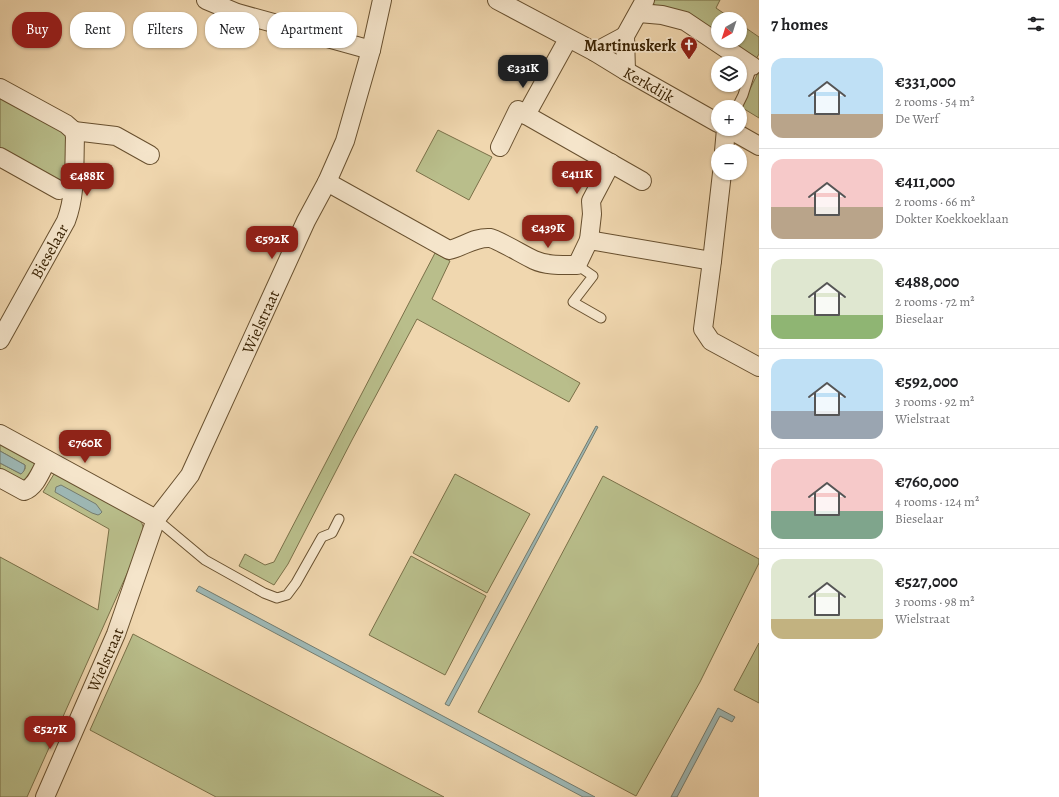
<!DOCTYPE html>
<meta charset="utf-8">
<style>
body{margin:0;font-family:Alegreya,serif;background:#f6f6f6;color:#202124;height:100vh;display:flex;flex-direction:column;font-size:15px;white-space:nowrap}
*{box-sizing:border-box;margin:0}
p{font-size:13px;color:#757577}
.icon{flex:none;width:22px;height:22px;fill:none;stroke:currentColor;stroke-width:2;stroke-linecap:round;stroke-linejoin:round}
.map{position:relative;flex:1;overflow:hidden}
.panel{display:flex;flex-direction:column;background:#fff;width:300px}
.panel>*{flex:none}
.banner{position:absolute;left:12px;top:12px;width:380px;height:36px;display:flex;gap:8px}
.needle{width:26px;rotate:219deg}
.fabs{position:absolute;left:711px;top:12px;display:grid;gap:8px}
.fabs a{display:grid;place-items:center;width:36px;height:36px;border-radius:50%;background:#fff;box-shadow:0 1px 3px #0004;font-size:20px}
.price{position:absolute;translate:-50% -34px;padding:0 9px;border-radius:8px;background:#8f2418;color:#fff;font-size:13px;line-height:26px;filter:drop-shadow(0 1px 2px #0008)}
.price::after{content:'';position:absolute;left:50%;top:24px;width:12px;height:9px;margin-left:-6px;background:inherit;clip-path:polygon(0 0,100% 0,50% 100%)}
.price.current{background:#222;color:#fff}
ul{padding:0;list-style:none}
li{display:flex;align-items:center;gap:12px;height:100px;padding:0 12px}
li+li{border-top:1px solid #e0e0e0}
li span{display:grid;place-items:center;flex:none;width:112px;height:80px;border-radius:12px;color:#555}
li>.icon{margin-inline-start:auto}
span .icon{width:48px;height:48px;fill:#fffc;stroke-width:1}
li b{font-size:17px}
h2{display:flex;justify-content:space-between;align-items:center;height:48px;padding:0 12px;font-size:17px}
.tag{padding:0 14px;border-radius:16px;background:#fff;box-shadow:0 1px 3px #0004;font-size:14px;line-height:36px}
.tag.current{background:#8f2418;color:#fff}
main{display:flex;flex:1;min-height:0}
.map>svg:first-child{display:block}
</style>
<main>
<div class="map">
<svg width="759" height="797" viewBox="0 0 759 797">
<rect width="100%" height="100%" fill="#f0d7af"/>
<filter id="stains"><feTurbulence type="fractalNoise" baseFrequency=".005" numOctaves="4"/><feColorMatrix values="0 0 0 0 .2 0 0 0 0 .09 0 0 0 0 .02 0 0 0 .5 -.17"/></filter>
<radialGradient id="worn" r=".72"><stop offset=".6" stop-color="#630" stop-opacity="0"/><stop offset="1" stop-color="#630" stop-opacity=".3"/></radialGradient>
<path fill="#b9be8b" stroke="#7a7048" d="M651,0H720L716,8L732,19H718V41H740V24L759,37V54L753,64L650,2Z
M759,71V118L741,107Z
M0,95L68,135L65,190L0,152Z
M438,130L492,157L469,200L416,171Z
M435,253L450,261L432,299L580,383L569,402L417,319L352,440L288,564L274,585L239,566L245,554L265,565L274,562Z
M0,441C12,447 32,454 36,468L23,483L0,473V463L21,474L25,469V465L0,451Z
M57,473L136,517C144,523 144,528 143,538L27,797H0V557L98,610L109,529L43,492L54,474Z
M455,474L530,514L487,593L413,553Z
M603,476L759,559V563L700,682L636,796L478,712Z
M411,556L486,596L445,675L369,635Z
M133,634L444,797H216L90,730Z
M759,643V703L734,690Z"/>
<path fill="#9db7b4" stroke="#757c6e" d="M596,426L598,427L449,706L445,704Z
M0,451L25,465C25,469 24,472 21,474L0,463Z
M61,485L96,504L102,512L100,514L98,515L92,513L55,492L56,487Z
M199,586L595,797H583L196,591Z
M718,708L735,717L732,722L720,716L677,797H671Z"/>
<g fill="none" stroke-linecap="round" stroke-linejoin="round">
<defs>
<path id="service" d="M737,107L743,95L752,66
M577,265L593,276L573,302L601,318
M156,519L205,560L264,593L277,598L287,595L296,583L322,537L332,533L339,519"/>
<g id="minor">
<path d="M206,0L237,13L371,50"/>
<path id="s1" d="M497,0L595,52L626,71L718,123"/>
<path d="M639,13L662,15L685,21L752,66"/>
<path d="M595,52L625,36"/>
<path d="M626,71L625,36L645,0"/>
<path d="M0,88L66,124L74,131L75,137C74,165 76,195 66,221L0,340"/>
<path d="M526,115L642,181"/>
<path d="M729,129L759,146"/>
<path d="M74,131L116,136L150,155"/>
<path d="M500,147L518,110L526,115L568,39"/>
<path d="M724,151L726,129"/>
<path d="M0,157L59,190"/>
<path d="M327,182L449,250C463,247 474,237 490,238C497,239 525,256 534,260C547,266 562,265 577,265L589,240L712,261L722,173"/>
<path d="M589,240L592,214L591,201L611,163"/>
<path d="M712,261L703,329L711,341L759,367"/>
<path d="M0,434L156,519"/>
<path d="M0,478L24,491C36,487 41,471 47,460"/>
<path id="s2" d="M45,797L116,634L156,519L190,475L306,221L327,182L345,141L371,50L382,0"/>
</g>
</defs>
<use href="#service" stroke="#68502f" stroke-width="11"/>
<use href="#minor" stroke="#68502f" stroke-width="20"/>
<use href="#service" stroke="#f5e5cb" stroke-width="9"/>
<use href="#minor" stroke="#f5e5cb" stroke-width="18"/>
</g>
<defs>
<symbol id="church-pin" viewBox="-11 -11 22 30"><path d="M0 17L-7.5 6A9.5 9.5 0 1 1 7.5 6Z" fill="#8f2418" stroke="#f5e5cb"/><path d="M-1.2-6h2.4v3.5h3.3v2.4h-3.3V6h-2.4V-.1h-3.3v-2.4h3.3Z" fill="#fff"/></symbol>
</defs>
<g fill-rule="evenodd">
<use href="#church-pin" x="679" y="35" width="20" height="27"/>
</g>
<g text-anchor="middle" stroke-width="3.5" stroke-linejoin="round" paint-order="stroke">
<g font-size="16" font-weight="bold" fill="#3a2304" stroke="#f5e5cb" text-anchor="end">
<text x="676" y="51">Martinuskerk</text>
</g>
<g font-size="16" fill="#3a2304" stroke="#f5e5cb">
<text dy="6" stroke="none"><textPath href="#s1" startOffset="174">Kerkdijk</textPath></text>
<text transform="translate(49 251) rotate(-61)" y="6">Bieselaar</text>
<text dy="6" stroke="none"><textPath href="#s2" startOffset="524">Wielstraat</textPath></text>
<text dy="6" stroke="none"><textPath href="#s2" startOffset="150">Wielstraat</textPath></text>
</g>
</g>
<rect width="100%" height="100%" filter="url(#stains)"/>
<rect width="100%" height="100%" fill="url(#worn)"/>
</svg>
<div class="fabs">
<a><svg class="needle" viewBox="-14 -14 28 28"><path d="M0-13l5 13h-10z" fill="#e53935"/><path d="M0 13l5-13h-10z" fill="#757577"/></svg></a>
<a><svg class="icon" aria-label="layers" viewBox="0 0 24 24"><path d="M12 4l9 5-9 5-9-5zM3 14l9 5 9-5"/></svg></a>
<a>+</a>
<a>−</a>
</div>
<b class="price current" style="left:523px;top:89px">€331K</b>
<b class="price" style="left:577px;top:195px">€411K</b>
<b class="price" style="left:87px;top:197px">€488K</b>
<b class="price" style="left:548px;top:249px">€439K</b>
<b class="price" style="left:272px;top:260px">€592K</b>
<b class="price" style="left:85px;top:464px">€760K</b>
<b class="price" style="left:50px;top:750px">€527K</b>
<div class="banner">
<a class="tag current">Buy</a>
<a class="tag">Rent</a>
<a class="tag">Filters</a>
<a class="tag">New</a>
<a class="tag">Apartment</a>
</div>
</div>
<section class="panel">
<h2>7 homes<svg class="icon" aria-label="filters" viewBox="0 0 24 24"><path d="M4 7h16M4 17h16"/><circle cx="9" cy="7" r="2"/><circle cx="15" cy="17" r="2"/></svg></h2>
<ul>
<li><span style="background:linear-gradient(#bfe0f5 70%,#b9a48a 0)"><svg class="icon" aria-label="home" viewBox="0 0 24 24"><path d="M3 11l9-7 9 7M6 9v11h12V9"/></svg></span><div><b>€331,000</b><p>2 rooms · 54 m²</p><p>De Werf</p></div></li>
<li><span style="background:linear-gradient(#f6c9c9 60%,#b9a48a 0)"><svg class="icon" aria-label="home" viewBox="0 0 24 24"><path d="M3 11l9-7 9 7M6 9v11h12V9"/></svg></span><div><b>€411,000</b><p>2 rooms · 66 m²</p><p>Dokter Koekkoeklaan</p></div></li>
<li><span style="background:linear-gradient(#dfe7d0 70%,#8fb573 0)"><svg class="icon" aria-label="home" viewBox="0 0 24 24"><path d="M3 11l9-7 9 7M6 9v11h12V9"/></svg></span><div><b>€488,000</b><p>2 rooms · 72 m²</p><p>Bieselaar</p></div></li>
<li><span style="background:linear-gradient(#bfe0f5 65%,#9aa5b1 0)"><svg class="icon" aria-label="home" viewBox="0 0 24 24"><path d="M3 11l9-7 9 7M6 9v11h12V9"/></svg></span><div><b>€592,000</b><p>3 rooms · 92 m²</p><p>Wielstraat</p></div></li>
<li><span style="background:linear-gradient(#f6c9c9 65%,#7fa58c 0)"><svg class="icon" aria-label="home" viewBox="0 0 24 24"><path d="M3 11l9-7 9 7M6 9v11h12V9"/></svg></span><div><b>€760,000</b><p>4 rooms · 124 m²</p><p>Bieselaar</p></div></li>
<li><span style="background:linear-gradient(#dfe7d0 75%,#c2b280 0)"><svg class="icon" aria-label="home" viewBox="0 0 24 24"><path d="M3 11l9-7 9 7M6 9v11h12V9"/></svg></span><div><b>€527,000</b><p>3 rooms · 98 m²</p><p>Wielstraat</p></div></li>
</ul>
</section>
</main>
